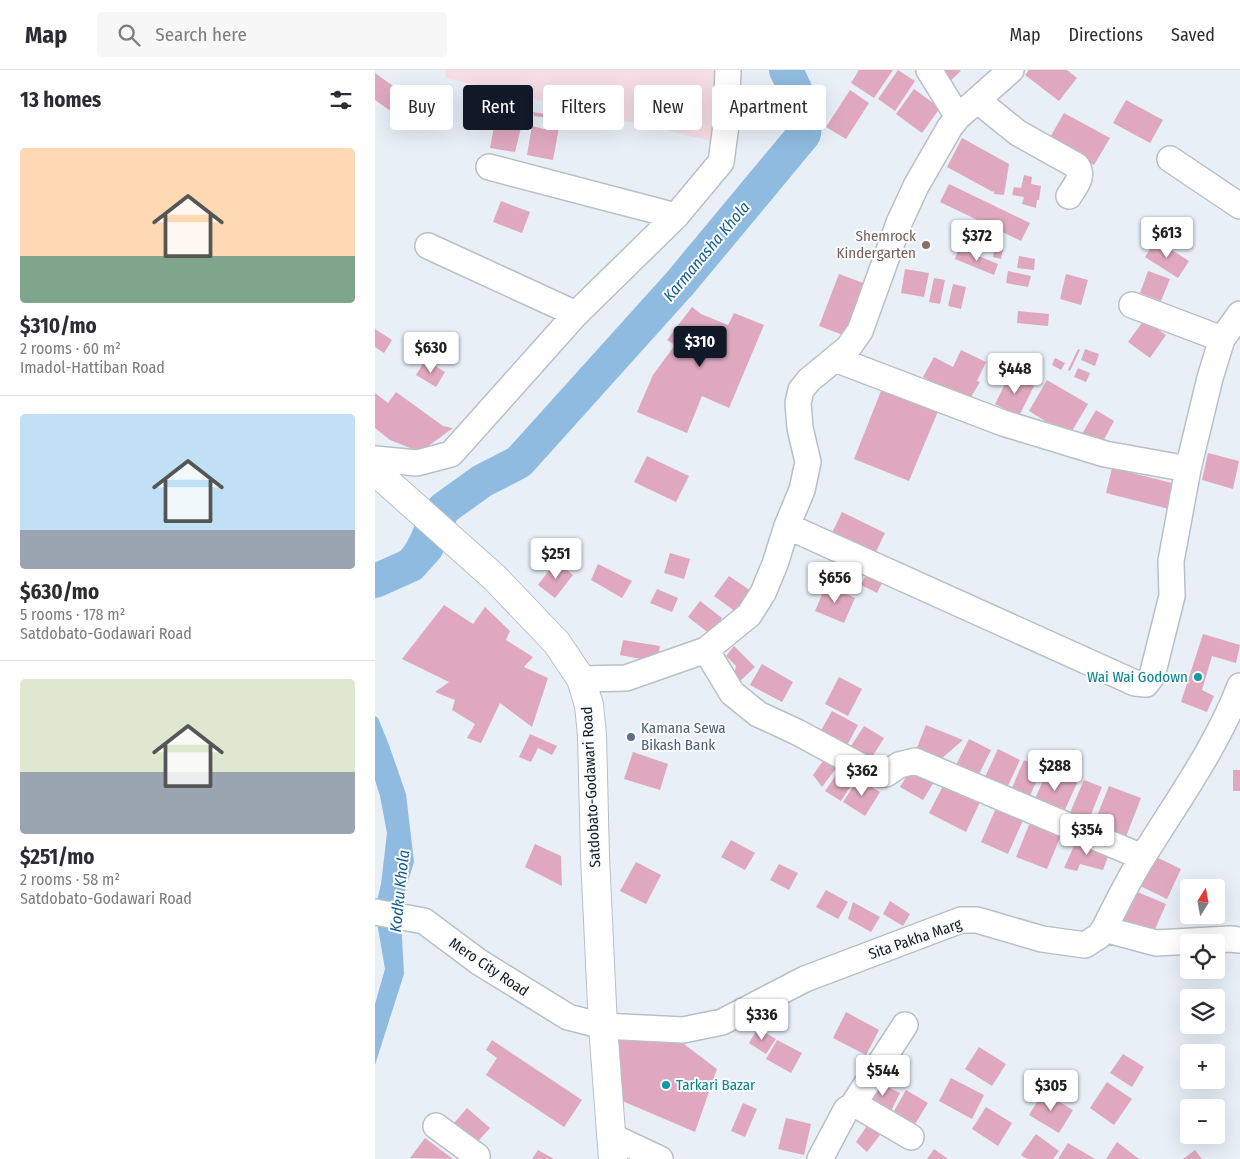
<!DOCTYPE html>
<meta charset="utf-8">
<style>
body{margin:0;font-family:"Fira Sans Condensed",sans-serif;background:#f7f7f7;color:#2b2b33;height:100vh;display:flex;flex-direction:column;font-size:19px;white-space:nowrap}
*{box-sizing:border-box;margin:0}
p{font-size:16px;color:#7c7c81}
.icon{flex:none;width:28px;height:28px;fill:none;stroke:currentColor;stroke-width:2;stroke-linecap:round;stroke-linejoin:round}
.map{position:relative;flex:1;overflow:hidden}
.side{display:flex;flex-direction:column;background:#fff;width:375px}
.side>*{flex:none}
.guide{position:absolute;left:15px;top:15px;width:475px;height:45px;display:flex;gap:10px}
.needle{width:32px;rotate:11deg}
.buttons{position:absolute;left:805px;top:809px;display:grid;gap:10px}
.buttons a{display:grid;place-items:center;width:45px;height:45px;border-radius:5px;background:#fff;box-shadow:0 5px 20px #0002;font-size:25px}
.price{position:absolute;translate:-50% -42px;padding:0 11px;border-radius:5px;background:#fff;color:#222;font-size:16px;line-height:32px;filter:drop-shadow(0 1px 2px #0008)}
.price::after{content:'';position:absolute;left:50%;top:30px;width:15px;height:11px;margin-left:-8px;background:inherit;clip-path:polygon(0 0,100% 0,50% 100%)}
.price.selected{background:#111827;color:#fff}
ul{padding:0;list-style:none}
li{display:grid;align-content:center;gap:10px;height:265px;padding:0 20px}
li+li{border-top:1px solid #e1e1e2}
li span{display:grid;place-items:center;height:155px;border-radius:5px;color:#555}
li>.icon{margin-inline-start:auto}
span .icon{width:90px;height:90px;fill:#fffc;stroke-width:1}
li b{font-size:21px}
h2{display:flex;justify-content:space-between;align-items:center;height:60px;padding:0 20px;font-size:21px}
.tag{padding:0 18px;border-radius:5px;background:#fff;box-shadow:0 5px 20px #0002;font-size:18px;line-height:45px}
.tag.selected{background:#111827;color:#fff}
header{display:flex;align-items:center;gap:30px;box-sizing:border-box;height:70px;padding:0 25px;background:#fff;border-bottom:1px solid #e1e1e2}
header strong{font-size:24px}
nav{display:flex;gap:28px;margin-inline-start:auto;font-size:18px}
.search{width:350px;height:45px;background:#f7f7f7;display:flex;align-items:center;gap:12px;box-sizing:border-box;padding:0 18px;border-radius:5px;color:#7c7c81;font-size:19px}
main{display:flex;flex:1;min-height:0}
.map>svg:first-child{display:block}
</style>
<header>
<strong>Map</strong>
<div class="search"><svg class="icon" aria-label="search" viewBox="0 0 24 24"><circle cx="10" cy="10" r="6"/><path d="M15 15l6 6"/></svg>Search here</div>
<nav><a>Map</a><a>Directions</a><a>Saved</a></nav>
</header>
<main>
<section class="side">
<h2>13 homes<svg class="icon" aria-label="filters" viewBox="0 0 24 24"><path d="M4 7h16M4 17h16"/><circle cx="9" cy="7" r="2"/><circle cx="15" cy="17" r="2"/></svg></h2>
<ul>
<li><span style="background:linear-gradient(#ffd9b3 70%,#7fa58c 0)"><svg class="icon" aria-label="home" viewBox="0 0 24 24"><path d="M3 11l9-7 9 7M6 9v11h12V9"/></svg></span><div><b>$310/mo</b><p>2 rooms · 60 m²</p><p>Imadol-Hattiban Road</p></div></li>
<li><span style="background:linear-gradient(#bfe0f5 75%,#9aa5b1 0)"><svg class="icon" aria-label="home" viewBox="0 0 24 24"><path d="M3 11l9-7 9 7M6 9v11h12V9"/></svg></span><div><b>$630/mo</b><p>5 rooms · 178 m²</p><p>Satdobato-Godawari Road</p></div></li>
<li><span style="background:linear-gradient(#dfe7d0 60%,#9aa5b1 0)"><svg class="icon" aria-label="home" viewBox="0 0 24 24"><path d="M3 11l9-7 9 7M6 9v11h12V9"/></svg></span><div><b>$251/mo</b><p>2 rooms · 58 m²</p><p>Satdobato-Godawari Road</p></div></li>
</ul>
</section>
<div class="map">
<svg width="865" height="1089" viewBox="0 0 865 1089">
<rect width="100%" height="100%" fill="#e8eff7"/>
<path fill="#f6dce4" d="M70,0H350L340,72L71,8Z"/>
<path fill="#8fbbe0" d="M47,437L74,457L44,497L0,513V500C32,483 34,469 47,437Z
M0,646L3,648L14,675L31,724L39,792L29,824L26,849L29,904L0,995V934L10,899L3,858L2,831L6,814L12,763L5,726L0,710Z"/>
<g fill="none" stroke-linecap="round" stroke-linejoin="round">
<path stroke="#8fbbe0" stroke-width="34" d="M0,511L36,495L52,477L68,439L107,411L144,392L306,212L429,64L431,43L411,0"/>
</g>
<path fill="#dfa8be" d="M484,0H518L499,28L476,13Z
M523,0L540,11L520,41L503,29Z
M562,0H584L586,1L573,13Z
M654,0H692L702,8L684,31L650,5Z
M0,3L39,31L27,49L0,30Z
M539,19L565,38L547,63L521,44Z
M475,20L494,33L471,69L451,57Z
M751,30L788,50L775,73L738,53Z
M121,36L150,42L140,82L115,78L120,51L133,53V43L119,41Z
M158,42L186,47L178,90L152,85L157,56L169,59L173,48L159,46Z
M689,43L735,68L719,95L674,69Z
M587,68L634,94L629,125L619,124V120L618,122L572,97Z
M649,105L657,107L656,114L666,116L664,130H662L661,138L647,134L649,127L637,125L639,117L646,118Z
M574,114L655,153L646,171L565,132Z
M126,131L155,142L147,163L118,152Z
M579,161L589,162L587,172L578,171Z
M598,169L608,171L606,181L596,179Z
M781,170L814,191L803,208L770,187Z
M584,178L623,194L619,205L580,189Z
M620,178L628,179L626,189L618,187Z
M644,186L660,189L659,200L642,198Z
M530,199L554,203L549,227L526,223Z
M633,201L656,206L653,217L631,213Z
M773,201L795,209L786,231L765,223Z
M464,204L491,214L471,266L444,256Z
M691,204L713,210L706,235L685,229Z
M559,208L570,210L565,234L554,232Z
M578,214L591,217L586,239L573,236Z
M317,237L326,244L353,255L359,243L389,255L354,338L327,326L312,363L262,342L278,305L300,275L292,270Z
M643,241L674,244L673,256L642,253Z
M769,250L791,265L775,288L753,272Z
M0,259L17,270L9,283L0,277Z
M703,279L705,280L695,301L693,300Z
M710,279L724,284L720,296L706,290Z
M586,280L611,292L602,311L605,312L593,332L548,307L559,287L578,297Z
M680,288L690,293L686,300L677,295Z
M50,290L70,302L61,317L41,305Z
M703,298L715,303L711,312L699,307Z
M635,304L659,316L644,346L620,334Z
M672,310L713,334L694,366L654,341Z
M510,311L566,334L534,411L479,389Z
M21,322L68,356L78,358L45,382L15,370L0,358V323L13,333Z
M721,340L739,351L726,375L707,364Z
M833,383L864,391L858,419L827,410Z
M272,386L314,406L301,432L259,412Z
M737,398L809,416L802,441L731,423Z
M467,442L510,463L499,486L456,465Z
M295,483L315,489L309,509L289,503Z
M181,491L198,505L180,528L163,515Z
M223,494L257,511L247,528L216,510Z
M494,498L510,507L502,523L486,515Z
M354,506L376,521L361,542L339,526Z
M451,515L480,528L469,553L440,541Z
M282,519L303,528L297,542L275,533Z
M325,531L347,548L335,564L313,547Z
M69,535L98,554L110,537L135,561L131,570L158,587L149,597L173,608L157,657L125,633L106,673L92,668L100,654L77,640L80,630L60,622L74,612L27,589Z
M828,564L865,575L861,593L837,586L827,620L839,626L832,642L806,632Z
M248,570L285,576L282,592L245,585Z
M359,576L380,597L364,612L359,606L361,596L351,586Z
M387,594L418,612L407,632L375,615Z
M464,607L487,619L473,646L450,634Z
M457,641L483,655L470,679L444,664Z
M551,655L588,670L566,689L541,680Z
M489,656L509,668L494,692L474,679Z
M155,664L182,676L177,685L163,678L156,692L144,687Z
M594,669L616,680L603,706L581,695Z
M623,679L645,690L631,720L609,709Z
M258,682L293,694L285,720L249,709Z
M450,688L462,697L447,717L438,705Z
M649,690L667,698L654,728L636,720Z
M539,694L562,707L548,730L525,717Z
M466,698L481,708L466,731L450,721Z
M674,698L703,711L687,746L658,733Z
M858,700H865V721H858Z
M483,709L505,722L490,746L468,732Z
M709,710L727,717L713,752L694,745Z
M570,712L606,730L591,762L554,743Z
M734,716L766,728L750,769L718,756Z
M622,736L649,748L633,784L606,772Z
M656,750L687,763L672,799L641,787Z
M702,769L735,781L728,800L705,794L702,801L689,798Z
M356,770L380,783L370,800L346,787Z
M160,774L186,786L187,816L150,797Z
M777,785L806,799L792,829L763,815Z
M261,792L286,805L271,834L245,821Z
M404,794L423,803L414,820L395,810Z
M451,820L473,832L463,849L441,837Z
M760,821L791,834L778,864L747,850Z
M515,831L535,844L528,856L508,844Z
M478,832L505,847L496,862L473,849Z
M471,942L504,960L491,985L458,968Z
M383,958L401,969L391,984L374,973Z
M242,960L309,974L342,999L320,1062L245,1030Z
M117,970L207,1030L189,1057L111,1005L122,988L111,980Z
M402,970L427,983L416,1003L391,989Z
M604,977L631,994L617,1016L590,999Z
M748,984L769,997L757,1017L735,1003Z
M576,1008L609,1025L597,1049L564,1031Z
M500,1011L525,1023L515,1043L491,1030Z
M732,1012L757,1029L739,1055L715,1038Z
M531,1020L553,1033L540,1054L519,1041Z
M668,1022L698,1040L684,1063L654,1045Z
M368,1033L382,1039L370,1067L356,1061Z
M611,1037L637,1053L623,1076L597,1059Z
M92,1038L115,1058L96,1079L74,1059Z
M411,1048L436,1054L429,1085L403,1079Z
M493,1054L505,1065L492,1082L481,1072Z
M661,1064L684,1081L678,1089H652L646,1085Z
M50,1068L78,1089L35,1088Z
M742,1072L764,1089H731Z
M693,1073L720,1089H683Z
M559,1079L573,1089H552Z
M163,1080L179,1089H157Z
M820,1080L827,1089H808Z"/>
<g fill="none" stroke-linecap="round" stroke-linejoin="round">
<defs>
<path id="minor" d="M554,0L583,47
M602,30L643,63L702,96C709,107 700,116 694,126
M795,89L865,136
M114,97L301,146
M53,176L201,244
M757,235L847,269
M460,289L628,353L730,384L813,399
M0,389L42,393L76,384L201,244L301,146L346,92L351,55L353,0
M412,456L760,613L771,614L777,606L797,526L796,491L813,399L835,308L847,269L865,244
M331,580L357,623L383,644L422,662L498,703L511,704L524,695L540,691L767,787
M206,609L251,608L331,580L374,545L388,523L400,494L412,456L427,420L433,392L425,358L423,333L426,320L434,310L473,278L485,261L524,153L541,116L575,57L583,47L636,0
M0,842L49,851L104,892L193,947L228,956L308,960L347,952L430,909L586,850H602L667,869L710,875L724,866L729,859C742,834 754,808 769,785C803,730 842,676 865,616
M729,859L781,873L855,869L865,870
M478,1035L530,955
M61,1056L102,1086L100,1089
M236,1066L285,1089
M445,1089L471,1040L478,1035L483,1036L536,1067"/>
<path id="major" d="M0,401L120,508L182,573L206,609L214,635L217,665L220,787L228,956L238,1089"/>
</defs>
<use href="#minor" stroke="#b9bfc7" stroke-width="28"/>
<use href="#major" stroke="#b9bfc7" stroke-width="30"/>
<use href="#minor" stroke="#fff" stroke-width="25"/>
<use href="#major" stroke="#fff" stroke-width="28"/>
</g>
<circle fill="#8d6e63" stroke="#f9fcff" stroke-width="2" cx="551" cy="175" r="5"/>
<g fill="#0f9aa8" stroke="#f9fcff" stroke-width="2">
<circle cx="823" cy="607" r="5"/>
<circle cx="291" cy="1015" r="5"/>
</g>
<circle fill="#5c6f8a" stroke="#f9fcff" stroke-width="2" cx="256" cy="667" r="5"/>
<g text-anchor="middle" stroke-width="4" stroke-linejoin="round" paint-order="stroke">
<g font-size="15" fill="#785e54" stroke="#f9fcff" text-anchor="end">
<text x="541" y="171">Shemrock<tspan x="541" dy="17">Kindergarten</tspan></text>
</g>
<g font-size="15" fill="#0d838f" stroke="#f9fcff" text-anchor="end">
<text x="813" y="612">Wai Wai Godown</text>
<text x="301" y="1020" text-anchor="start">Tarkari Bazar</text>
</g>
<g font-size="15" fill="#4e5e75" stroke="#f9fcff" text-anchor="start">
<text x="266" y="663">Kamana Sewa<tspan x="266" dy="17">Bikash Bank</tspan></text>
</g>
<g font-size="15" fill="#181b1e" stroke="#f9fcff">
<text transform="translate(216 717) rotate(-93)" y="5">Satdobato-Godawari Road</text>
<text transform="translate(540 869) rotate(-19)" y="5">Sita Pakha Marg</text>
<text transform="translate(114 897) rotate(34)" y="5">Mero City Road</text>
</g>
<g font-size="16" font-style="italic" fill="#155b89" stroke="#f9fcff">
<text transform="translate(331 181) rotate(-50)" y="6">Karmanasha Khola</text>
<text transform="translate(24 821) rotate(-84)" y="6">Kodku Khola</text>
</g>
</g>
</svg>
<div class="buttons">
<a><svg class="needle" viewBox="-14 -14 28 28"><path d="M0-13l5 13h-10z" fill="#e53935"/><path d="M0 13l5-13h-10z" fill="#7c7c81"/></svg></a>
<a><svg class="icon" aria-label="locate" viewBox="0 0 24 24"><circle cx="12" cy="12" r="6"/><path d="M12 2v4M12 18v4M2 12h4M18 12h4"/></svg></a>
<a><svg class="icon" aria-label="layers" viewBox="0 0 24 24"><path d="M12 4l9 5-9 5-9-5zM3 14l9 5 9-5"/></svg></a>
<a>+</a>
<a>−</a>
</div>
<b class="price" style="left:792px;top:189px">$613</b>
<b class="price" style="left:602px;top:192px">$372</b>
<b class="price selected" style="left:325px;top:298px">$310</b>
<b class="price" style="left:56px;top:304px">$630</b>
<b class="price" style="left:640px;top:325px">$448</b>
<b class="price" style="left:181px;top:510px">$251</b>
<b class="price" style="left:460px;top:534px">$656</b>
<b class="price" style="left:680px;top:722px">$288</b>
<b class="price" style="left:487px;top:727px">$362</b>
<b class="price" style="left:712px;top:786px">$354</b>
<b class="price" style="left:387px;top:971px">$336</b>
<b class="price" style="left:508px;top:1027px">$544</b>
<b class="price" style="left:676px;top:1042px">$305</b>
<div class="guide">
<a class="tag">Buy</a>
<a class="tag selected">Rent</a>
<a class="tag">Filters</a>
<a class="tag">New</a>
<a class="tag">Apartment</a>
</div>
</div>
</main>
